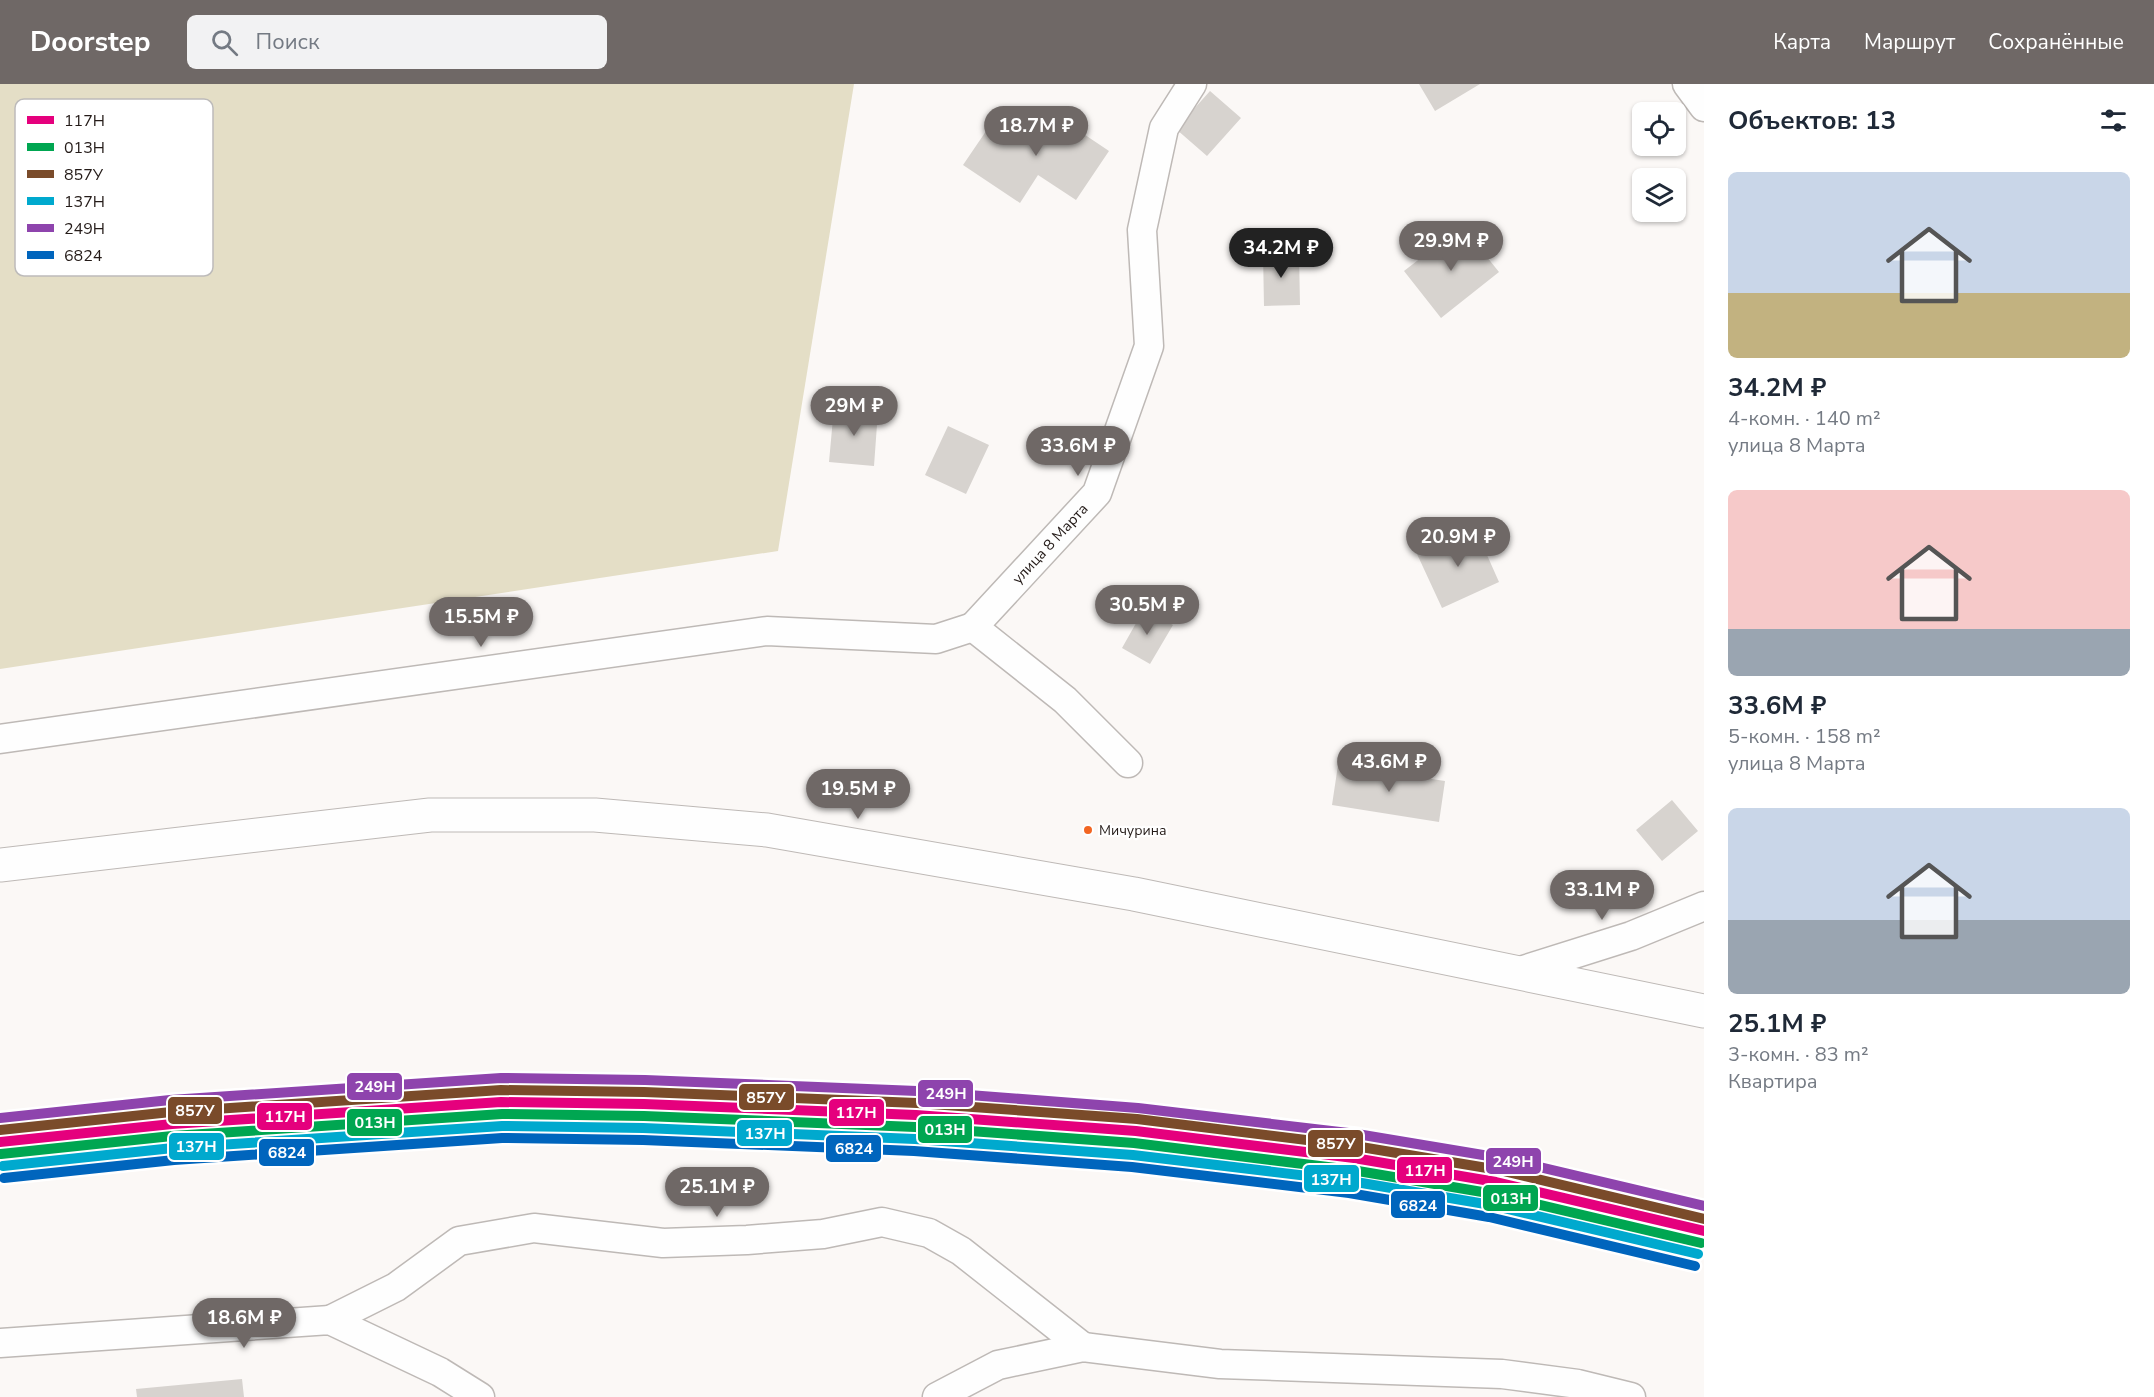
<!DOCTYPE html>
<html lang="ru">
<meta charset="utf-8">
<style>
body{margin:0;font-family:"Nunito Sans",sans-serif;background:#f2f2f3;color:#1f2937;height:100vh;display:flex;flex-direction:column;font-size:22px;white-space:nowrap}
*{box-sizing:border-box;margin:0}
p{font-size:20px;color:#747a83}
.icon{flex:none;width:33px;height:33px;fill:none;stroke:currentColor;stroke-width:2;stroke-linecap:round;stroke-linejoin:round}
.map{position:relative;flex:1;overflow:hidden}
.panel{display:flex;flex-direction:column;background:#fff;width:450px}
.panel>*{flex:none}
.fabs{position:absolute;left:1632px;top:18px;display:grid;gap:12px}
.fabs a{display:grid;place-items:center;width:54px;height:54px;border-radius:9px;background:#fff;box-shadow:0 2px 4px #0004;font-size:30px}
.price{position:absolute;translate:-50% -51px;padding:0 14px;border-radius:21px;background:#6f6866;color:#fff;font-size:20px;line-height:39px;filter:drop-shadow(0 2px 3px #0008)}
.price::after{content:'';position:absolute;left:50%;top:36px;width:18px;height:14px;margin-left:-9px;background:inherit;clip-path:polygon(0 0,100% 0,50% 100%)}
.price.selected{background:#222;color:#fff}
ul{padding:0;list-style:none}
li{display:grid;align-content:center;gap:12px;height:318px;padding:0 24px}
li span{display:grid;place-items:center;height:186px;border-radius:9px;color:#555}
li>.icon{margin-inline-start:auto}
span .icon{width:108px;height:108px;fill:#fffc;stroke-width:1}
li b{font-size:26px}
h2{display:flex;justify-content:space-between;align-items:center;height:72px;padding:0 24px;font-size:26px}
header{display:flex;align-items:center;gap:36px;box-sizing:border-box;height:84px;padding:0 30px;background:#6f6866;color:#fff}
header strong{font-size:28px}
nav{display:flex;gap:33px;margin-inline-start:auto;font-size:21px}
.search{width:420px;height:54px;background:#f2f2f3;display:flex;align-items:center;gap:15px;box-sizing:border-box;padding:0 21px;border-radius:9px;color:#747a83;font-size:22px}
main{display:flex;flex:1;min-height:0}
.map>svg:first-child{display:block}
</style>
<header>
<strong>Doorstep</strong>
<div class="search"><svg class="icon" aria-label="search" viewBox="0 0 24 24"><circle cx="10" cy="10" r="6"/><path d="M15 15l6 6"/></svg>Поиск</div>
<nav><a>Карта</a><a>Маршрут</a><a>Сохранённые</a></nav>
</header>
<main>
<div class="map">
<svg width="1704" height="1313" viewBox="0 0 1704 1313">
<rect width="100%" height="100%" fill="#fbf8f6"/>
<path fill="#e4dec6" d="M0,0H854L778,467L0,585Z"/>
<path fill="#d7d3cf" d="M1419,0H1480L1435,27Z
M1210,7L1241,34L1207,72L1176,45Z
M1045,24L1109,67L1076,116L1038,91L1020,119L963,81L997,31L1027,51Z
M1462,142L1499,188L1441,234L1404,187Z
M1263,168H1299L1300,221L1264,222Z
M834,323L878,327L874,382L829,378Z
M948,342L989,361L966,410L925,391Z
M1475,444L1499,498L1442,524L1417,470Z
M1144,525L1173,541L1150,580L1122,564Z
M1338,681L1445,697L1439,738L1332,721Z
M1672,716L1698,747L1662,777L1636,746Z
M242,1295L244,1313H137L136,1305Z"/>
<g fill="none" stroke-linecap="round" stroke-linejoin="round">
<defs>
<g id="minor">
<path d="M1687,0L1704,23"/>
<path d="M0,655L767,547L936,555L973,543"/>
<path id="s1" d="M1128,679L1065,616L973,543L1097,409L1149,262L1142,146L1164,44L1192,0"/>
<path d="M1517,888L1631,852L1704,822"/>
<path d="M330,1236L396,1203L459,1157L534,1144L663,1159L747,1156L823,1150L882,1138L929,1149L961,1167L1083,1263"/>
<path d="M0,1259L330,1236L440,1288L480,1313"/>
<path d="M937,1313L998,1281L1083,1263L1220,1280L1502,1290L1578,1300L1631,1313"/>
</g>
<path id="secondary" d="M0,781L430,731H595L767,746L1134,810L1704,927"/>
</defs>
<use href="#minor" stroke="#beb9b6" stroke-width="31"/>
<use href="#secondary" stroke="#beb9b6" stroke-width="35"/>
<use href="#minor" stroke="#fefefe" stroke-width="28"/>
<use href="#secondary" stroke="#fefefe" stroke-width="33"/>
<defs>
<path id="rail-1" d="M0,1058L172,1040L501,1018L644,1020L916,1031L1136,1047L1354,1074L1496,1098L1704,1147"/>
<path id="rail-2" d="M1,1070L172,1052L502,1030L644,1032L915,1043L1134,1059L1352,1086L1494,1110L1701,1159"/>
<path id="rail-3" d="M0,1046L171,1028L501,1006L644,1008L917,1019L1137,1035L1355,1062L1499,1086L1704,1135"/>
<path id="rail-4" d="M3,1082L173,1064L502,1042L643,1044L915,1055L1133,1071L1350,1097L1491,1121L1698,1170"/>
<path id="rail-5" d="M0,1034L170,1016L501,994L645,996L917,1007L1138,1024L1357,1050L1501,1074L1704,1122"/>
<path id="rail-6" d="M4,1094L174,1076L502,1054L643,1056L914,1067L1132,1083L1349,1109L1489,1133L1695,1182"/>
</defs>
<use href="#rail-1" stroke="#fff" stroke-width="15"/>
<use href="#rail-2" stroke="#fff" stroke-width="15"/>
<use href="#rail-3" stroke="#fff" stroke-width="15"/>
<use href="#rail-4" stroke="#fff" stroke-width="15"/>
<use href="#rail-5" stroke="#fff" stroke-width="15"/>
<use href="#rail-6" stroke="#fff" stroke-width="15"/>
<use href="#rail-1" stroke="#e5007d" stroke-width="10"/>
<use href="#rail-2" stroke="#00a651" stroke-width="10"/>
<use href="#rail-3" stroke="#7a4b2a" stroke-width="10"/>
<use href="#rail-4" stroke="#00a9ce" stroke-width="10"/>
<use href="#rail-5" stroke="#8e44ad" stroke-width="10"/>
<use href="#rail-6" stroke="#0065bd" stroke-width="10"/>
</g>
<circle fill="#f26522" stroke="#fff" stroke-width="2" cx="1088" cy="746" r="5"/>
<g text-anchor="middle" stroke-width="4.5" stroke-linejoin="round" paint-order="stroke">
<g font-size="14" fill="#241b18" stroke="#fff" text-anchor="start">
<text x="1099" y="751">Мичурина</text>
</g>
<g font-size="15" fill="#241b18" stroke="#fff">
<text dy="5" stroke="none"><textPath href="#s1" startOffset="320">улица 8 Марта</textPath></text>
</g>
</g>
<rect x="15" y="15" width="198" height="177" rx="9" fill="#fff" stroke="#bdbbba" stroke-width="1.5"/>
<rect x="27" y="32" width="27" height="8" fill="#e5007d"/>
<rect x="27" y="59" width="27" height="8" fill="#00a651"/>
<rect x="27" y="86" width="27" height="8" fill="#7a4b2a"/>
<rect x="27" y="113" width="27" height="8" fill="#00a9ce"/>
<rect x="27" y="140" width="27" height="8" fill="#8e44ad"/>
<rect x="27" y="167" width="27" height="8" fill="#0065bd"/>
<g font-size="16" fill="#241b18">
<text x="64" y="42">117Н</text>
<text x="64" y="69">013Н</text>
<text x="64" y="96">857У</text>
<text x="64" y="123">137Н</text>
<text x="64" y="150">249Н</text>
<text x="64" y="177">6824</text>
</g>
<g stroke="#fff" stroke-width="2">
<rect x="346" y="988" width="57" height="29" rx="6" fill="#8e44ad"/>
<rect x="917" y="995" width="57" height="29" rx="6" fill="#8e44ad"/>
<rect x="738" y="999" width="57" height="28" rx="6" fill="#7a4b2a"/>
<rect x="167" y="1012" width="56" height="29" rx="6" fill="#7a4b2a"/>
<rect x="828" y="1014" width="57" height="29" rx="6" fill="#e5007d"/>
<rect x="256" y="1018" width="57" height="29" rx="6" fill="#e5007d"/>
<rect x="346" y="1024" width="57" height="29" rx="6" fill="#00a651"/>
<rect x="917" y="1031" width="56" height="29" rx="6" fill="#00a651"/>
<rect x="736" y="1035" width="57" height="28" rx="6" fill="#00a9ce"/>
<rect x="1307" y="1045" width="57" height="29" rx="6" fill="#7a4b2a"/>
<rect x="168" y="1048" width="57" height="29" rx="6" fill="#00a9ce"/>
<rect x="825" y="1050" width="57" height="29" rx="6" fill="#0065bd"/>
<rect x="258" y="1054" width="57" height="29" rx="6" fill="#0065bd"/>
<rect x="1485" y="1063" width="57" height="28" rx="6" fill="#8e44ad"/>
<rect x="1396" y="1072" width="57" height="28" rx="6" fill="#e5007d"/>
<rect x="1303" y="1080" width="57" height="29" rx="6" fill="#00a9ce"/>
<rect x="1482" y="1100" width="57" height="28" rx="6" fill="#00a651"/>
<rect x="1390" y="1106" width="56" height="29" rx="6" fill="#0065bd"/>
</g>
<g font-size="16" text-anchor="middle" font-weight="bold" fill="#fff">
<text x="375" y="1008">249Н</text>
<text x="946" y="1015">249Н</text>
<text x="766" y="1019">857У</text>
<text x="195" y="1032">857У</text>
<text x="856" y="1034">117Н</text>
<text x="285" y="1038">117Н</text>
<text x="375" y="1044">013Н</text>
<text x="945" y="1051">013Н</text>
<text x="765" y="1055">137Н</text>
<text x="1336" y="1065">857У</text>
<text x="196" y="1068">137Н</text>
<text x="854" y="1070">6824</text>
<text x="287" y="1074">6824</text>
<text x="1513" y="1083">249Н</text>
<text x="1425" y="1092">117Н</text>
<text x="1331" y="1101">137Н</text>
<text x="1511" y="1120">013Н</text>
<text x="1418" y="1127">6824</text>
</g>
</svg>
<div class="fabs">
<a><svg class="icon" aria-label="locate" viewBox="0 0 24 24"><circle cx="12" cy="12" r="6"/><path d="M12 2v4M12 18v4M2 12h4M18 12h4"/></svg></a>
<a><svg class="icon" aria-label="layers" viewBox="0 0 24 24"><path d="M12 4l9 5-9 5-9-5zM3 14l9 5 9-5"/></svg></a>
</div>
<b class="price" style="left:1036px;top:73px">18.7M ₽</b>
<b class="price" style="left:1451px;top:188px">29.9M ₽</b>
<b class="price selected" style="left:1281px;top:195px">34.2M ₽</b>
<b class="price" style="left:854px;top:353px">29M ₽</b>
<b class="price" style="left:1078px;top:393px">33.6M ₽</b>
<b class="price" style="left:1458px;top:484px">20.9M ₽</b>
<b class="price" style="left:1147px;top:552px">30.5M ₽</b>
<b class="price" style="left:481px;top:564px">15.5M ₽</b>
<b class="price" style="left:1389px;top:709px">43.6M ₽</b>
<b class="price" style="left:858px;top:736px">19.5M ₽</b>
<b class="price" style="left:1602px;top:837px">33.1M ₽</b>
<b class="price" style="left:717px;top:1134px">25.1M ₽</b>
<b class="price" style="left:244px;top:1265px">18.6M ₽</b>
</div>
<section class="panel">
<h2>Объектов: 13<svg class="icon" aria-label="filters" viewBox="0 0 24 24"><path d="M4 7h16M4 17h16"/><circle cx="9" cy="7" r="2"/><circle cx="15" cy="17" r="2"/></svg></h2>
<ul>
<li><span style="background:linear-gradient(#c9d6e8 65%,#c2b280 0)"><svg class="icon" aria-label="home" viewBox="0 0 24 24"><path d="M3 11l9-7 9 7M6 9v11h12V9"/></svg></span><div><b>34.2M ₽</b><p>4-комн. · 140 m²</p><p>улица 8 Марта</p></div></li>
<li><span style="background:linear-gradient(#f6c9c9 75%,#9aa5b1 0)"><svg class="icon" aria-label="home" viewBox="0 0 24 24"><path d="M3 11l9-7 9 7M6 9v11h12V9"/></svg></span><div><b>33.6M ₽</b><p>5-комн. · 158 m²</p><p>улица 8 Марта</p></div></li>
<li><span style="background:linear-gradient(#c9d6e8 60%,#9aa5b1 0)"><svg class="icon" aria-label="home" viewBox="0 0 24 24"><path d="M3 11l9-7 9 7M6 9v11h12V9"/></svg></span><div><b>25.1M ₽</b><p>3-комн. · 83 m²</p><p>Квартира</p></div></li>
</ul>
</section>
</main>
